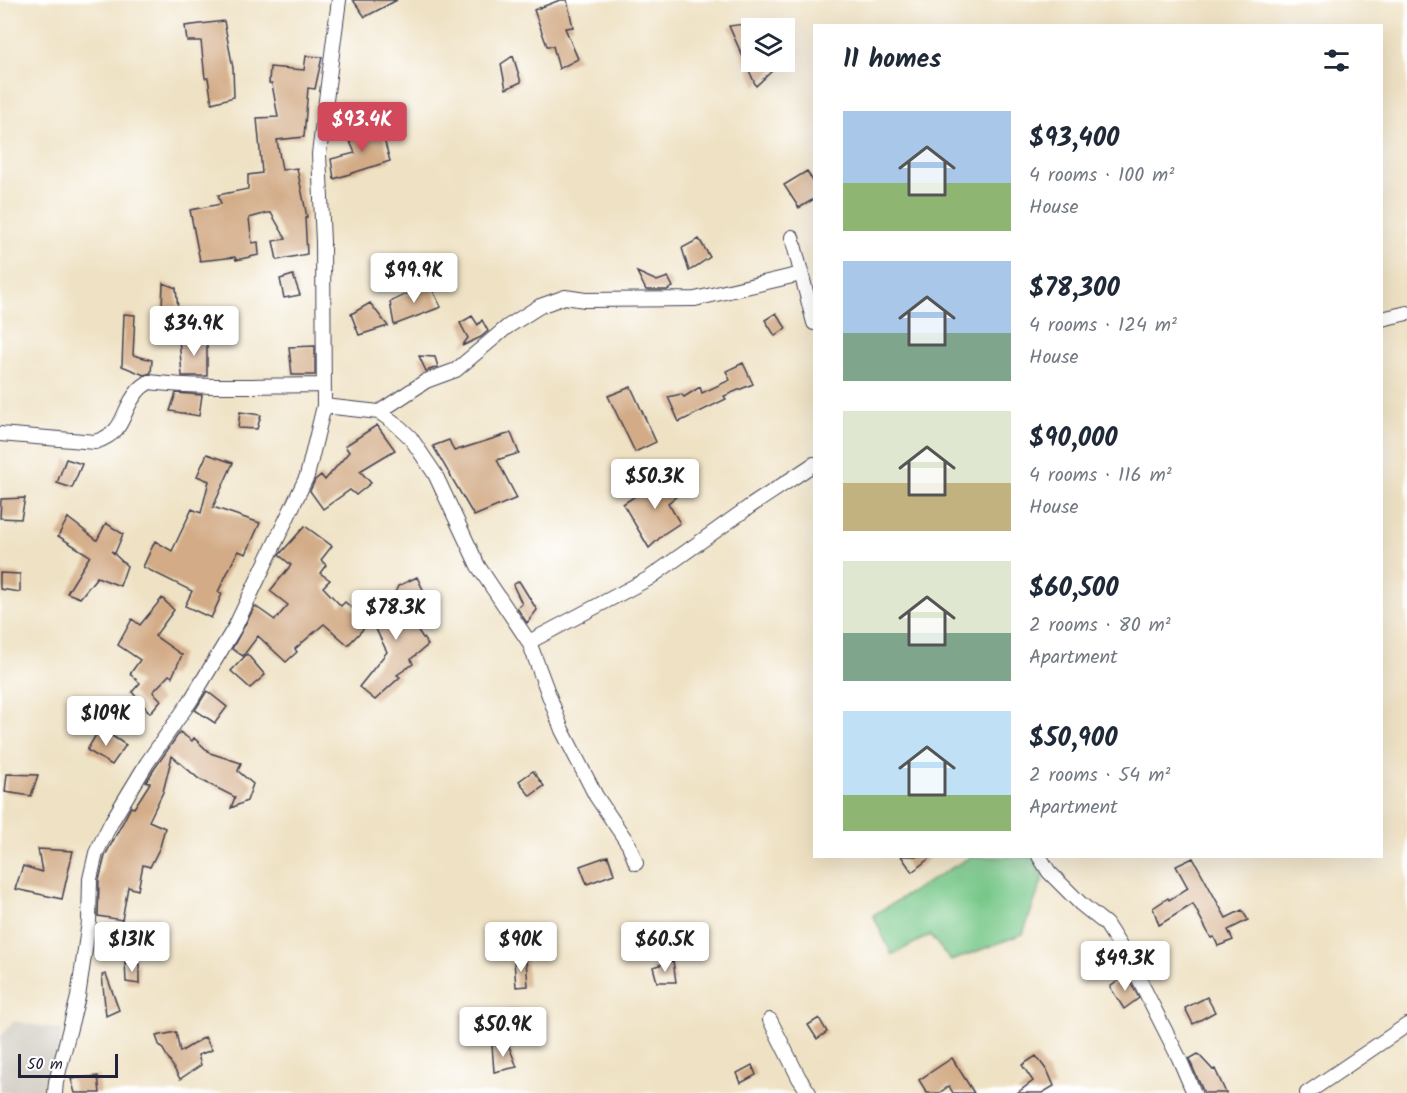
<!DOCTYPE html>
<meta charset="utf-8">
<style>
body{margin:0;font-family:Kalam,sans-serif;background:#f6f6f7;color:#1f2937;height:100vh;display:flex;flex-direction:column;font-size:22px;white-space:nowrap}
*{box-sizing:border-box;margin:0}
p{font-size:20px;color:#747a83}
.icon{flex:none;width:33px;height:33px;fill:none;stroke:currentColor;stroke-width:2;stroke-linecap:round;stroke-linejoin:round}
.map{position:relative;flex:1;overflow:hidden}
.sheet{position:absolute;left:813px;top:24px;width:570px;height:834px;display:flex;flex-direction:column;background:#fff;border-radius:0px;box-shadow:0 6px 24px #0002}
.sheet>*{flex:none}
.tools{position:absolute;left:741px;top:18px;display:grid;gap:12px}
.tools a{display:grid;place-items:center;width:54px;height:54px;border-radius:0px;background:#fff;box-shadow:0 6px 24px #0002;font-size:30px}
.scale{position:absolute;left:18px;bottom:15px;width:100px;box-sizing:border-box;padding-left:6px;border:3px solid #22223b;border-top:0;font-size:16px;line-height:21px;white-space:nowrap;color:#22223b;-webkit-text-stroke:4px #fff;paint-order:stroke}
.price{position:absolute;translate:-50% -51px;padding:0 14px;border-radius:6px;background:#fff;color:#222;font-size:20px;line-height:39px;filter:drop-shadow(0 2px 3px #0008)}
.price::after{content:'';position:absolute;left:50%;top:36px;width:18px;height:14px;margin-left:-9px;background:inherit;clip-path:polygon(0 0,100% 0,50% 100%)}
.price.selected{background:#d1495b;color:#fff}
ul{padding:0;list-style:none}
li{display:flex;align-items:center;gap:18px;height:150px;padding:0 30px}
li span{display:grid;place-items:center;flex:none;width:168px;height:120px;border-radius:0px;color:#555}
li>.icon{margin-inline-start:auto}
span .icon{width:72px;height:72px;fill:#fffc;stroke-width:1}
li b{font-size:26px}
h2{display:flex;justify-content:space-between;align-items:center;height:72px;padding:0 30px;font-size:26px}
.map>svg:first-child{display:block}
</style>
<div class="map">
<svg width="1407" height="1093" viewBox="0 0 1407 1093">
<rect width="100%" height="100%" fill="#fff"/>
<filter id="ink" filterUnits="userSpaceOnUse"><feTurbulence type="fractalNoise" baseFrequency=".0167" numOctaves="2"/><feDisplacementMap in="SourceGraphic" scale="12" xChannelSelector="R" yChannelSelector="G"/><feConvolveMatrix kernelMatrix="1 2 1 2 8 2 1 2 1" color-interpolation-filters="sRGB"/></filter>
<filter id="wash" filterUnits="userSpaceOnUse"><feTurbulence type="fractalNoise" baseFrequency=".008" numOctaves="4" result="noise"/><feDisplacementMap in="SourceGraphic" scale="24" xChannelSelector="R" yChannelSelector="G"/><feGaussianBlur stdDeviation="1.35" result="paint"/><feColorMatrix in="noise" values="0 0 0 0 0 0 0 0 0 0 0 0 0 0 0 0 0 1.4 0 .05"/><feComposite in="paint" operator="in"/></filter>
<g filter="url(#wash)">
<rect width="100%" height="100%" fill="#efe2c4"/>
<path fill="#c9c3b8" d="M14,1021L62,1030L49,1093H0V1038Z"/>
<path fill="#78c889" stroke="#4d7562" stroke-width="1.5" d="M970,857H1032L1044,875L1023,934L951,961L930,935L892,955L873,915Z"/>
<g id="blocks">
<path fill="#d3ac87" d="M353,0H397L365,17Z
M560,0H567L573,27L565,28L578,59L559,69L553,46H547L534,10Z
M224,21L233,68L234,97L212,103L208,78H205L201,41H187L185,26Z
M752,23V62H770L773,70L756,86L729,26Z
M306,56L322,57L315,89L308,88L304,137L277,140L282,170L297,168L307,217L305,218L307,254L277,260L273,241L286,239L271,213H267L249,218L252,243L258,242L259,255L236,260L235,257L200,261L190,210L221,204L218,195L248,189V175L262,173L257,118L278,117L272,84L269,83L270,67L304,70Z
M513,56L521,82L506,89L501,64Z
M380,125L390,161L334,179L331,159L355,153L348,137Z
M807,171L814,183V199L799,208L784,185Z
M699,239L710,257L689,271L682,248Z
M637,272L657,281L668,277L673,287L667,290H646Z
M293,275L300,295L284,298L280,279Z
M163,283L176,288L178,309L162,307Z
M429,283L441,307L394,325L390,302Z
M370,303L388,326L359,335L351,314Z
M776,313L786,328L775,336L765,320Z
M124,314L135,315L133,355L152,360L151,373L144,375L122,366Z
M472,316L478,325L482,320L488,331L481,337L462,346L468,338L460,323Z
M179,338H207V376H182Z
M315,346V375H292L289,347Z
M419,356L435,357L438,367L426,371Z
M743,363L753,384L724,396L726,399L679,422L668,397L681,394L684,397L700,387L702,393L730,380L726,371Z
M631,387L656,442L635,452L608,396Z
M176,393L202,395L199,416L170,411Z
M240,412L261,415L257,429L238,428Z
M377,425L395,450L360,471L371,483L356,495L350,490L323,509L310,491L315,480L321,475L325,480L349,452L345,446Z
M511,433L519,453L497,460L517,498L474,516L433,446L449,440L454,451Z
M207,454L233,463L213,507L260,523L246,554L238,551L218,592L222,594L211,618L185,606L192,591L143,567L155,541L172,551L192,509L201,513L209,481L197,476Z
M66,459L82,464L72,488L57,483Z
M670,473L682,492L668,503L680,523L665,533L649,548L623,504Z
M25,498L21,519L0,518L1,499Z
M68,518L97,540L106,523L123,534L115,553L111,551L127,566L120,586L97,577L80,598L67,593L90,556L58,536Z
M305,526L332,546L321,560L326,565L320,573L330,580L323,587L341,606L345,602L369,623L348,645L324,624L295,649L297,652L286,662L258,636L243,656L232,649L255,606L275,620L288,605L270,591L291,565L279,555Z
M0,573L20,574V592L0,589Z
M417,577L426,596L401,606L428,645L411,659L413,664L397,675L400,677L375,700L359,687L387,652L373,623L386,614L398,586Z
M519,581L537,610L527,623L517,608L522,604L513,585Z
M162,598L174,610L155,636L182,655L172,677L169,675L153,692L161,700L150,713L132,692L140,683L130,674L140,660L118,645L132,619L140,625Z
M247,654L265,675L250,688L231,671Z
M207,691L227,707L215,723L195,710Z
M100,728L126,745L112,765L87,750Z
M180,732L192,741L194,738L210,753L241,763L238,771L253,784L247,801L231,808L235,797L199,779L172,756L163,792L149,821L165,828L160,847L150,867L143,865L138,890L128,887L122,920L98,916L99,880L105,856L131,807L134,808L150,783L146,782L155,768Z
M533,771L544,786L530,796L519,781Z
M7,774L38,775L31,796L5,792Z
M38,849L73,851L62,899L15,889L23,866L42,872Z
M608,856L614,874L587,884L580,866Z
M901,856H932L912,872Z
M1193,858L1226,918L1242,910L1248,920L1228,930L1233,940L1218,946L1214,937L1211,938L1193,904L1159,925L1153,908L1168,898L1169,900L1188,888L1176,866Z
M514,960H526L528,986L516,987Z
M673,961L676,982H657L653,967Z
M125,962L139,964V984L126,982Z
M106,974L119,1010L106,1016L102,975Z
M1126,975L1139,998L1124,1009L1110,987Z
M1207,997L1215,1012L1193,1024L1185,1008Z
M517,1008L518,1028H508L507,1009Z
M819,1018L827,1032L817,1039L808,1025Z
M176,1032L180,1052L205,1037L212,1050L198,1055L201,1065L180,1079L161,1046L160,1047L156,1036Z
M508,1044L517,1067L494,1072L492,1045Z
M1198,1054L1213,1070L1215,1069L1226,1093H1204L1189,1059Z
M1036,1056L1048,1072L1054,1086L1042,1093H1017L1033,1081L1022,1065Z
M952,1058L974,1093H953L949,1086L939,1093H927L919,1080Z
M752,1065L756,1075L741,1083L737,1073Z
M98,1076L100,1093H75L71,1079Z"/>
</g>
</g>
<g filter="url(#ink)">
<use href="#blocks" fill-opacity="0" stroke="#413f50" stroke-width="1.5"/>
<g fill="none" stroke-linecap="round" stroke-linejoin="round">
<defs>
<path id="street" d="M792,237L814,323
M1382,319L1407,313
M324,406L379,412L396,424L410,437L435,474L478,566L529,642L562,730L596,796L629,845L636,863
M379,412L426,381L456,370L507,327L540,306L565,297L585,300L695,299L801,274
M0,434L95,442C128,431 119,413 138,391C141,387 146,384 149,382C207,389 266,385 324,385
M529,642L648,579L749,507L814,464
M1039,856L1049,872L1081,904L1106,924L1132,965L1179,1058L1194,1093
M770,1020L799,1078L809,1093
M55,1093L56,1082L78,997L89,922L90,879L96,853L112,821L147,763L191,700L235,627L307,476L324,406L323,242L319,154L339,0
M1307,1093L1407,1025"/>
</defs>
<use href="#street" stroke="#413f50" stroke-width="16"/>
<use href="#street" stroke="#fff" stroke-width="14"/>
</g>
</g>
</svg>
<div class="tools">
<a><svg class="icon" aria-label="layers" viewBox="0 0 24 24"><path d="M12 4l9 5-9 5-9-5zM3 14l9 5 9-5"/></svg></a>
</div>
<div class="scale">50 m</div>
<b class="price selected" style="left:362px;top:153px">$93.4K</b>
<b class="price" style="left:414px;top:304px">$99.9K</b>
<b class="price" style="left:194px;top:357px">$34.9K</b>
<b class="price" style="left:655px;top:510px">$50.3K</b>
<b class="price" style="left:396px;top:641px">$78.3K</b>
<b class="price" style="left:106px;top:747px">$109K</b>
<b class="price" style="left:132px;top:973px">$131K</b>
<b class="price" style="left:521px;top:973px">$90K</b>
<b class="price" style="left:665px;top:973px">$60.5K</b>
<b class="price" style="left:1125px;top:992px">$49.3K</b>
<b class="price" style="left:503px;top:1058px">$50.9K</b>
<section class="sheet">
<h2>11 homes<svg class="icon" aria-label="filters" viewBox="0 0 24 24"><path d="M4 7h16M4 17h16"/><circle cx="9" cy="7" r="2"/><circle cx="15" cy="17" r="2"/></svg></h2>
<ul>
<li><span style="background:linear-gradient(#a9c7e8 60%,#8fb573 0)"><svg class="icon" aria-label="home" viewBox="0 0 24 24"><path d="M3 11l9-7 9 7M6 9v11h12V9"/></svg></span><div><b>$93,400</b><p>4 rooms · 100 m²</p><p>House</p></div></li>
<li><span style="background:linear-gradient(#a9c7e8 60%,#7fa58c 0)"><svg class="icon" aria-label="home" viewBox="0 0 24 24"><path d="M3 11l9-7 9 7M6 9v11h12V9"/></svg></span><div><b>$78,300</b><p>4 rooms · 124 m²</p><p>House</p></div></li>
<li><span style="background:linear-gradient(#dfe7d0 60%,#c2b280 0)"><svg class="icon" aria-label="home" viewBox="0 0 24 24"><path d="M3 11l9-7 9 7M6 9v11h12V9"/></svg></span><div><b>$90,000</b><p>4 rooms · 116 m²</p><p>House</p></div></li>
<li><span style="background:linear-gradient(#dfe7d0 60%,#7fa58c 0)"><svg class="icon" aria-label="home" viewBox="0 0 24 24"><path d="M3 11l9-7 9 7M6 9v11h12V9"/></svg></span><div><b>$60,500</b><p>2 rooms · 80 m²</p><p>Apartment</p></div></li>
<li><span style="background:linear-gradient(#bfe0f5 70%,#8fb573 0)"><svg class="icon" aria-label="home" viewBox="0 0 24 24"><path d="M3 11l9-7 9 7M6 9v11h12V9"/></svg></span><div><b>$50,900</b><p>2 rooms · 54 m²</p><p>Apartment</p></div></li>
</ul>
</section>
</div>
